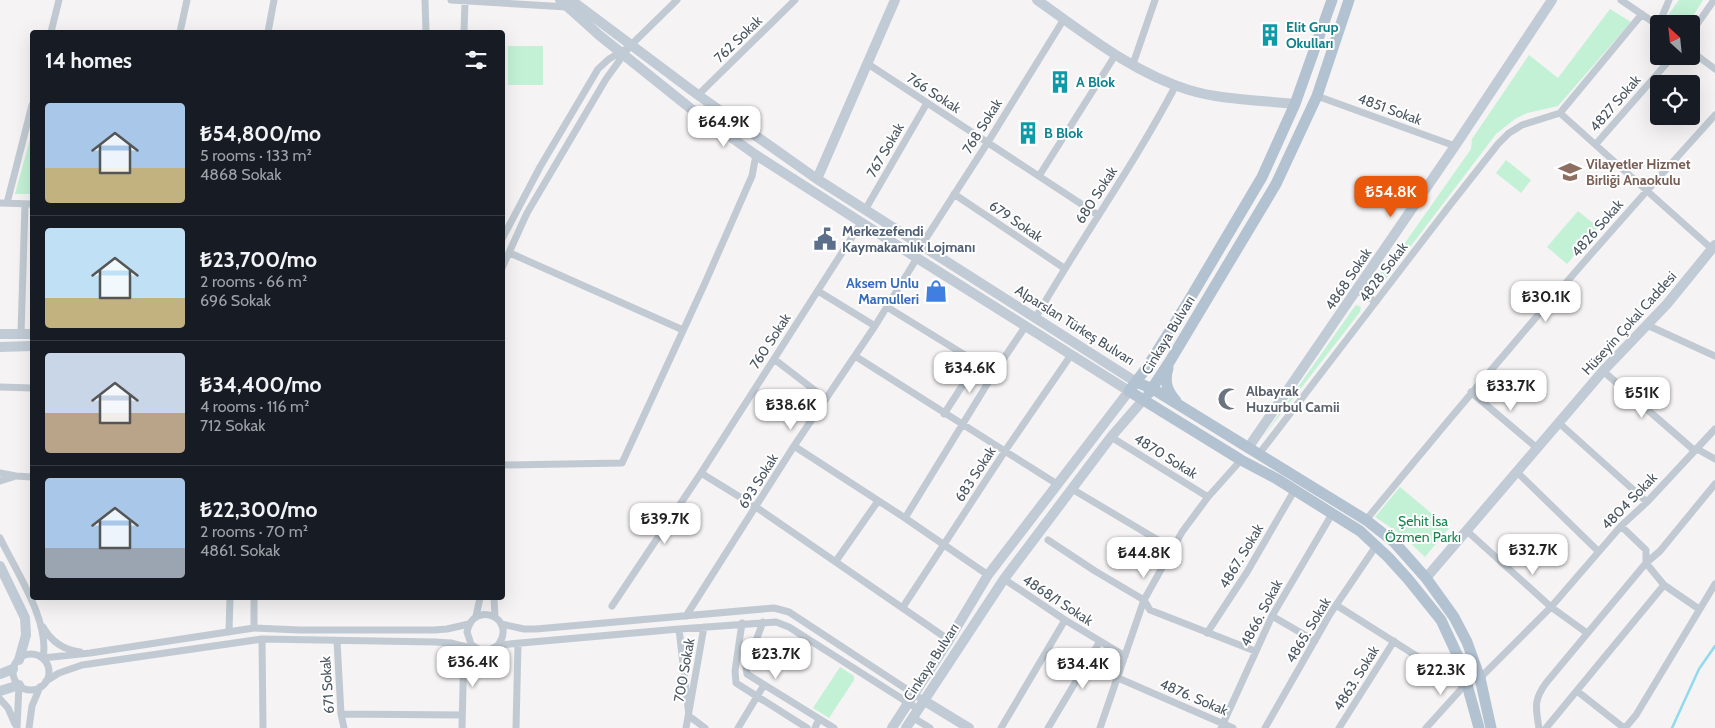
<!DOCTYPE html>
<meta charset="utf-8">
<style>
body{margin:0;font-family:Cabin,sans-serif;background:#242831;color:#f1f3f6;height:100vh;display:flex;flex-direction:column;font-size:19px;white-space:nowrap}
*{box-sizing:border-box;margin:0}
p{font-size:16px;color:#9ea1a6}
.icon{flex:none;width:28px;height:28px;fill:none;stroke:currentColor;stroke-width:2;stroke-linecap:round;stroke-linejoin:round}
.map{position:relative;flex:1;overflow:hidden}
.details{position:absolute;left:30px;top:30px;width:475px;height:570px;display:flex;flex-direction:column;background:#171b24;border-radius:5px;box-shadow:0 5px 20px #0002}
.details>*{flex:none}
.needle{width:32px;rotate:333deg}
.controls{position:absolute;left:1650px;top:15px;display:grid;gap:10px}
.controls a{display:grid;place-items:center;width:50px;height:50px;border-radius:5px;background:#171b24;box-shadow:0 5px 20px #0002;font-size:25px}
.price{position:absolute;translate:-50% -42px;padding:0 11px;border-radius:10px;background:#fff;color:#222;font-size:16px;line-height:32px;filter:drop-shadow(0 1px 2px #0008)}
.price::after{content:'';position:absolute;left:50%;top:30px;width:15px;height:11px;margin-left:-8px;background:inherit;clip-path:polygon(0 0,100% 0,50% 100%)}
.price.on{background:#ea580c;color:#fff}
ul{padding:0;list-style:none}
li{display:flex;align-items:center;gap:15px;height:125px;padding:0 15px}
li+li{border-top:1px solid #363941}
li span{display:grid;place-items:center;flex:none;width:140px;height:100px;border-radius:5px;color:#555}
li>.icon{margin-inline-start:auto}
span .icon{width:60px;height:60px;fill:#fffc;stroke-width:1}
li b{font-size:21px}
h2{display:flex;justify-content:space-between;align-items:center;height:60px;padding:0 15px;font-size:21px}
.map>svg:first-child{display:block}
</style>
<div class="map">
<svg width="1715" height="728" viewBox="0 0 1715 728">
<rect width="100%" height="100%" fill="#f5f3f3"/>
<path fill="#c3f1d5" d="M1679,0H1703L1688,24H1672L1667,20L1669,14Z
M1610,9L1631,22L1558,106L1527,113L1515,119L1496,134L1379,288L1374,291L1370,289C1369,278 1380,271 1388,267L1471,149L1472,139L1529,55L1558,78Z
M508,46H543V85H508Z
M32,132V194H15Z
M1506,160L1531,180L1521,193L1496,173Z
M1578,211L1598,227L1567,264L1547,247Z
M1357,305L1361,307L1360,312L1263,437L1355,306Z
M1400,487L1449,528L1425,557L1402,535L1375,517Z
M840,667L854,676V680L829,718L813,708Z"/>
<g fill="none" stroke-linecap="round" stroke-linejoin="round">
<path stroke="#90daee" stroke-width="2.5" d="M1672,728L1699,669L1715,646"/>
<path stroke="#c1cad2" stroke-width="7" d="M425,0L426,32
M451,0L567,7
M1621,0L1659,26
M1659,24L1669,0
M51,32L59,0
M180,32L187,0
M268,32L274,0
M464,32L465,1
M1691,33L1714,0
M1691,51L1715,69
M868,64L1098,215
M1133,64L1155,0
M698,95L795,0
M1317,96L1455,146
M1560,113L1712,249
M1596,144L1673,56
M1039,176L1116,54
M954,194L1064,268
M0,203L32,204
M7,203L32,105
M865,210L927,103
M502,239L540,167L598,69L609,59L624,50
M921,246L988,142L1064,19
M510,253L683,330
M502,268L527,213L606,79L630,46L677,0
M1357,290L1376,302
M818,291L875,326
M887,307L994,373
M1036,317C1081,239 1134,165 1176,85
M1647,325L1715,356
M21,334L25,204
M855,356L1057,484
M774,359L826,399
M1603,371L1695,451
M0,387L32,388
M1471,392L1537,448
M944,414L977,363
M1559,423L1647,502
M1111,437L1208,497
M794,446L905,518L988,575
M1697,449L1715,459
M1259,454L1450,205L1498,144L1509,133L1522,125L1560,113L1642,14
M502,465L622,463L705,283L752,176L756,155
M1517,472L1598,551
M0,473L16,476L32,477
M701,473L756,507L949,640
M0,481L13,477
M1072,489L1173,549
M905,518L994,373L1025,327
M1366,520C1479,382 1595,247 1715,115
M1467,531L1551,607L1587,633
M0,538C16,571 50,621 43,658L90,653L254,628L300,630H434L447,629L469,624
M1048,540L1095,571L1144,600L1150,610L1255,651
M836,561L878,501
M1004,579L1065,620L1125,656
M1664,585L1699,609
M254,598V628
M494,598L495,617
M1336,605L1464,686
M612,606L701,473L861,223
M903,607L1005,451L1071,355
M476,616L480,598
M686,616L794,446L875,326L917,258
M1272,616L1315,641
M763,622L746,667L747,674L834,728
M742,623L735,671L736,683L807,728
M501,624L524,629H536L774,608L789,612L923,700
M43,627C51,641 64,650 80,652
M679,629L689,716L705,728
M229,632L230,598
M1207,633L1247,572L1294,491
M262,639L263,728
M337,641L341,714L344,728
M498,645C518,618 473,599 467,632L471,644C480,652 488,652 498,645L679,629L776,622L789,627L918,709
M13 672a18 18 0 1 1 36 0a18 18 0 1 1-36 0Z
M1118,678L1233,728
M1480,678L1551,607L1621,526L1647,502L1715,429
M46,681L59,673L82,665L262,639L435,642L451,643L474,649
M1577,691L1624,728
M0,699L8,708L15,724
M341,714L462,715
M912,717L930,728
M17,728L19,685
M29,728L32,706L40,687
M462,728L464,646
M516,728L518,644
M686,728L704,627
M738,728L764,685
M815,728L819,719
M1001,728L1065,620
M1048,728L1100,641
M1100,728L1144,600L1182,532L1208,497L1241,460
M1221,728L1272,616L1332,514
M1265,728L1330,614L1376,546
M1339,728L1394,641
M1426,728L1464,686L1467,685
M1539,728C1536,708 1533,701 1546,683L1646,563L1660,551L1715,484
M1546,728L1664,585L1646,563V550L1621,526
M1625,728L1636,715L1715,584"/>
<path stroke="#c1cbd6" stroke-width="10" d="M560,0L599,35L690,108L756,155L917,258L1129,391L988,575L949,640L892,728
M571,0L698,95L817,179L1136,382
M1037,0C1084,33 1133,73 1189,90C1222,100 1260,100 1295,104
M817,179L895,0
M0,334H32
M0,347L32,346
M1248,448L1455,146L1552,0
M0,566L25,618L26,635L19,660
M1426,578L1603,371L1667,304L1715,245
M0,674L13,669
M0,691L19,685
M923,700L969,728
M906,728L1004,579L1111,437L1143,400"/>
<path stroke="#b3c2d1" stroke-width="11" d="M1332,0L1295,104L1262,177L1188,302L1148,366L1129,391L1241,460L1277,479L1360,531L1388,557L1408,579L1441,620L1461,663L1479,728
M1168,368C1164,382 1167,391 1176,401
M1136,382L1153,389L1366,520L1394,542L1426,578L1454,617L1467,642L1480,678L1491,728
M1149,393L1170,361L1276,184L1317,96L1349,0"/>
</g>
<defs>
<symbol id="building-bare" viewBox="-9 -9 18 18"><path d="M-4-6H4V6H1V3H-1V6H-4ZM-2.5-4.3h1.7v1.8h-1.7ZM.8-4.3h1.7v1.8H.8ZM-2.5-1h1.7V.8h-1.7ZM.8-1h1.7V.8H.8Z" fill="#0f9aa8" stroke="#fff" stroke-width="2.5" paint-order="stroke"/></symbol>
<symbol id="school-bare" viewBox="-9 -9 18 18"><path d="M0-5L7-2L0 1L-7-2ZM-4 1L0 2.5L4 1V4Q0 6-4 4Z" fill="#8d6e63" stroke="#fff" stroke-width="2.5" paint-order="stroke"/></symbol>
<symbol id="civic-bare" viewBox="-9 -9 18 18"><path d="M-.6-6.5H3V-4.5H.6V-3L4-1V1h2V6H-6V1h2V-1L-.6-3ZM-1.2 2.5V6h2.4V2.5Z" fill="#5c6f8a" stroke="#fff" stroke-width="2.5" paint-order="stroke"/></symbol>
<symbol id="shop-bare" viewBox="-9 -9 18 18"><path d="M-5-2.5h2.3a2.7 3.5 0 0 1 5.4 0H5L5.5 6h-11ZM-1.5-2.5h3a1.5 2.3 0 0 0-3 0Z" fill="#3f7fe0" stroke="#fff" stroke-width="2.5" paint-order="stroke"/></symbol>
<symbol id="mosque-bare" viewBox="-9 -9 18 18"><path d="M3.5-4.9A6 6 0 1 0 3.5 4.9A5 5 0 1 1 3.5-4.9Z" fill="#6b7280" stroke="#fff" stroke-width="2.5" paint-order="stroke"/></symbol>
</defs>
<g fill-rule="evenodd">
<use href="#building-bare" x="1254" y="19" width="32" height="32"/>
<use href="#building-bare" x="1044" y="66" width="32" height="32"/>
<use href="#building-bare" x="1012" y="117" width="32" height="32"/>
<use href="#school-bare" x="1554" y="156" width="32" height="32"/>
<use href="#civic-bare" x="809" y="223" width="32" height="32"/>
<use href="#shop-bare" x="920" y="275" width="32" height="32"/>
<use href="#mosque-bare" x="1213" y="383" width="32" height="32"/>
</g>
<g text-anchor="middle" stroke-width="4" stroke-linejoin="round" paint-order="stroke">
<g font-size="14" font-weight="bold" fill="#0d838f" stroke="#fff" text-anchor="start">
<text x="1286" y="32">Elit Grup<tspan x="1286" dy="16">Okulları</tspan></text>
<text x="1076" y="87">A Blok</text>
<text x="1044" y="138">B Blok</text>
</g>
<g font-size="14" fill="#4a5661" stroke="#fff">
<text transform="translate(738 39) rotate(-44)" y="5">762 Sokak</text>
<text transform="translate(934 93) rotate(33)" y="5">766 Sokak</text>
<text transform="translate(1615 103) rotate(-49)" y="5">4827 Sokak</text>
<text transform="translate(1390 109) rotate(20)" y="5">4851 Sokak</text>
<text transform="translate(982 126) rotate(-58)" y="5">768 Sokak</text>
<text transform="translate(885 150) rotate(-60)" y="5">767 Sokak</text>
<text transform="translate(1096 195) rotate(-57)" y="5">680 Sokak</text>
<text transform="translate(1016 221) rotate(34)" y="5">679 Sokak</text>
<text transform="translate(1597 228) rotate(-49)" y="5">4826 Sokak</text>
<text transform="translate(1383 272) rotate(-53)" y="5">4828 Sokak</text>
<text transform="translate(1348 279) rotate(-56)" y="5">4868 Sokak</text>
<text transform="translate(1629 323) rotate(-48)" y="5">Hüseyin Çokal Caddesi</text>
<text transform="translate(1075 325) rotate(32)" y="5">Alparslan Türkeş Bulvarı</text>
<text transform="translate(1168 335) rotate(-59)" y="5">Cinkaya Bulvarı</text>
<text transform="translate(770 341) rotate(-57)" y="5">760 Sokak</text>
<text transform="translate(1166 456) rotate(32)" y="5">4870 Sokak</text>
<text transform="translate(975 474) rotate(-57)" y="5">683 Sokak</text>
<text transform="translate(758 481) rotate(-58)" y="5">693 Sokak</text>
<text transform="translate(1629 501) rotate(-46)" y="5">4804 Sokak</text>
<text transform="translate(1241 556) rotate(-59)" y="5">4867. Sokak</text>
<text transform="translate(1058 600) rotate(33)" y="5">4868/1 Sokak</text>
<text transform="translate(1261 613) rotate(-62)" y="5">4866. Sokak</text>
<text transform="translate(1308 630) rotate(-59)" y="5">4865. Sokak</text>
<text transform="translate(931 662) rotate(-57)" y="5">Cinkaya Bulvarı</text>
<text transform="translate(684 670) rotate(-80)" y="5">700 Sokak</text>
<text transform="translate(1356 678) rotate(-58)" y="5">4863. Sokak</text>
<text transform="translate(327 685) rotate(-94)" y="5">671 Sokak</text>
<text transform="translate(1194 697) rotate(23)" y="5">4876. Sokak</text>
</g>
<g font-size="14" font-weight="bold" fill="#785e54" stroke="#fff" text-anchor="start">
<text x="1586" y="169">Vilayetler Hizmet<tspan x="1586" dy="16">Birliği Anaokulu</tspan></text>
</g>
<g font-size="14" font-weight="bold" fill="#4e5e75" stroke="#fff" text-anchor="start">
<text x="842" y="236">Merkezefendi<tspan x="842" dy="16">Kaymakamlık Lojmanı</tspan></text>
</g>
<g font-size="14" font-weight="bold" fill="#366cbe" stroke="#fff" text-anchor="end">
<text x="919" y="288">Aksem Unlu<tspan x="919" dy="16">Mamulleri</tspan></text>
</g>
<g font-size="14" font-weight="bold" fill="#5b616d" stroke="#fff" text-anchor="start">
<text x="1246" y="396">Albayrak<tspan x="1246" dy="16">Huzurbul Camii</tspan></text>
</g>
<g font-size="14" fill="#17864f" stroke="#fff">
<text x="1423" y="526">Şehit İsa<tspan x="1423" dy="16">Özmen Parkı</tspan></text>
</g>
</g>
</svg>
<div class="controls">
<a><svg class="needle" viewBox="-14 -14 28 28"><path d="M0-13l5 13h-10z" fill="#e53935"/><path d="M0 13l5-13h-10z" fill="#9ea1a6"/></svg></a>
<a><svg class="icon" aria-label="locate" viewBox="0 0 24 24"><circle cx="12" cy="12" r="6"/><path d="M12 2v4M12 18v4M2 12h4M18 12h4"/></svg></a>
</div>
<b class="price" style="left:724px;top:148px">₺64.9K</b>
<b class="price on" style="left:1391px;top:218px">₺54.8K</b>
<b class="price" style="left:1546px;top:323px">₺30.1K</b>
<b class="price" style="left:970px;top:394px">₺34.6K</b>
<b class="price" style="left:1511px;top:412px">₺33.7K</b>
<b class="price" style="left:1642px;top:419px">₺51K</b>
<b class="price" style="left:791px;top:431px">₺38.6K</b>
<b class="price" style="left:665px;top:545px">₺39.7K</b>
<b class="price" style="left:1533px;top:576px">₺32.7K</b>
<b class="price" style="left:1144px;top:579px">₺44.8K</b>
<b class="price" style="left:776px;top:680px">₺23.7K</b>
<b class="price" style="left:473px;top:688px">₺36.4K</b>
<b class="price" style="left:1083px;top:690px">₺34.4K</b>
<b class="price" style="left:1441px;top:696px">₺22.3K</b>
<section class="details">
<h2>14 homes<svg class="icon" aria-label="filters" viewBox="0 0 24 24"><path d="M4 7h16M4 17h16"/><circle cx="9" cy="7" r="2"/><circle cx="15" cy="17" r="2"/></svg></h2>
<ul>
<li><span style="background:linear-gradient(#a9c7e8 65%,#c2b280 0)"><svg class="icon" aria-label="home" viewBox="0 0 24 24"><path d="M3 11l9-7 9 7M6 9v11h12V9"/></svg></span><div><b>₺54,800/mo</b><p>5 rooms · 133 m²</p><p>4868 Sokak</p></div></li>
<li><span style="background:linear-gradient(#bfe0f5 70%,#c2b280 0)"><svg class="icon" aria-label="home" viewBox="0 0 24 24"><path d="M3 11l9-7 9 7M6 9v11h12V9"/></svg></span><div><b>₺23,700/mo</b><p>2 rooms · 66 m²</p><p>696 Sokak</p></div></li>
<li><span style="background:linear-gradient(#c9d6e8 60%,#b9a48a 0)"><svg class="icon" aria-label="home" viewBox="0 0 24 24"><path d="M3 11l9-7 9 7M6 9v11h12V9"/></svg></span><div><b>₺34,400/mo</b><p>4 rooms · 116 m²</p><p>712 Sokak</p></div></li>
<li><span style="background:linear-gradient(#a9c7e8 70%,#9aa5b1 0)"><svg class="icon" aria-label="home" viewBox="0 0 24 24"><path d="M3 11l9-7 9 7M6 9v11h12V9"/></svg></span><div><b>₺22,300/mo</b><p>2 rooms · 70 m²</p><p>4861. Sokak</p></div></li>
</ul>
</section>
</div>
